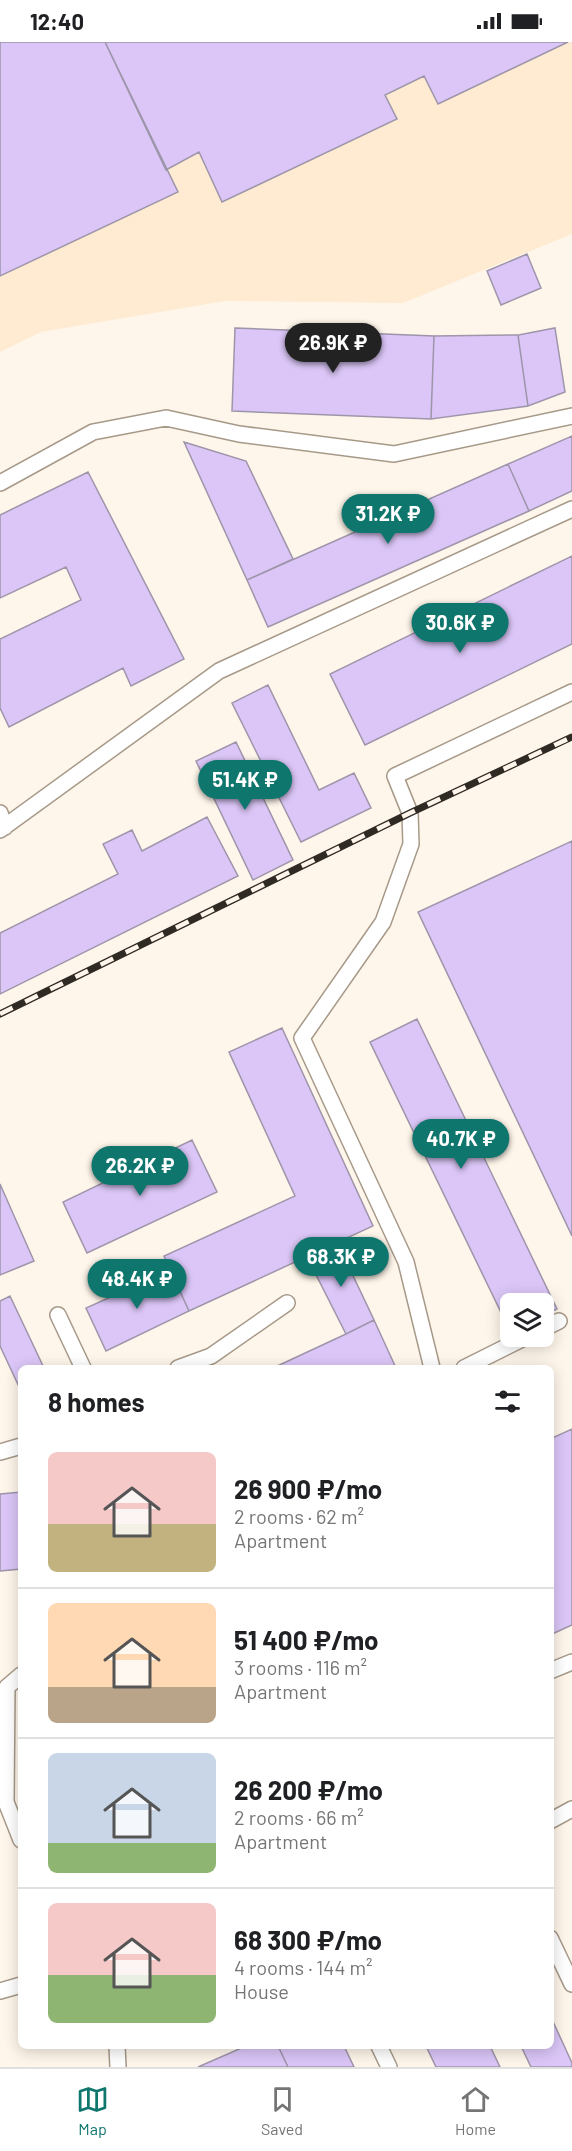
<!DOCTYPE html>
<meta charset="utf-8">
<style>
body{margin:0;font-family:Barlow,sans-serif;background:#f6f6f6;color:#202124;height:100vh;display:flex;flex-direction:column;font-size:22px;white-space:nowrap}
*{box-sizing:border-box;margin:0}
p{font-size:20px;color:#757577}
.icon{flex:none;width:33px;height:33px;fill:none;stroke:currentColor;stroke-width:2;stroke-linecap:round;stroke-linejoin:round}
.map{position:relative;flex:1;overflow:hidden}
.side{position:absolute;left:18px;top:1323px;width:536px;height:684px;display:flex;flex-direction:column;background:#fff;border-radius:9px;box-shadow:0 3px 15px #0003}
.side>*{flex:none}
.fabs{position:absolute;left:500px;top:1251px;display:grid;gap:12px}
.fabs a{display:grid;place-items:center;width:54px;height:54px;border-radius:9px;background:#fff;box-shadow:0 3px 15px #0003;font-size:30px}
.price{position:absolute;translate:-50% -51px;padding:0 14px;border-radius:21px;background:#0f766e;color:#fff;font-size:20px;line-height:39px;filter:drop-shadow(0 2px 3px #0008)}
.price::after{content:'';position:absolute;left:50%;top:36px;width:18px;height:14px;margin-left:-9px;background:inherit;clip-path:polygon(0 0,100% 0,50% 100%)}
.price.selected{background:#222;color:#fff}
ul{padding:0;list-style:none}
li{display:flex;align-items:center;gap:18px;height:150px;padding:0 30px}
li+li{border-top:2px solid #e0e0e0}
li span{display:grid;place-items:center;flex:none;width:168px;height:120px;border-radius:9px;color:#555}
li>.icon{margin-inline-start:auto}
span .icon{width:72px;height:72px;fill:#fffc;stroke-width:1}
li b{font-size:26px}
h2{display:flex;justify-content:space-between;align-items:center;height:72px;padding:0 30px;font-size:26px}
.status{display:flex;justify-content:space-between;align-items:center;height:42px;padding:0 30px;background:#fff;direction:ltr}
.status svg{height:16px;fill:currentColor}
.dock{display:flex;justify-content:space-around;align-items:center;height:84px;border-top:2px solid #e0e0e0;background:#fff;font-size:16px;color:#757577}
.dock a{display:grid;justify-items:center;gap:3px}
.dock .selected{color:#0f766e}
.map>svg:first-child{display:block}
</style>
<div class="status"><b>12:40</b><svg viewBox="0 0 49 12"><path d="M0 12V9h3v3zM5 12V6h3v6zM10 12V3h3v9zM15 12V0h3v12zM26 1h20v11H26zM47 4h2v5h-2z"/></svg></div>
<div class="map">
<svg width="572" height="2025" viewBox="0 0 572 2025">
<rect width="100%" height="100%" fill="#fff6eb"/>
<path fill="#feebd1" d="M0,0H572V192L403,261L225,259L41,290L0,310Z"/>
<path fill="#dbc6f7" stroke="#9d95a9" stroke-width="1.5" d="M0,0H105L178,150L0,234Z
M105,0H568L438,62L424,34L385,53L397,77L222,160L199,110L166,128Z
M527,212L541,246L501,263L487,229Z
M235,286L434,294L431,377L232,369Z
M555,286L565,350L528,364L518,293Z
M518,293L528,364L431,377L434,294Z
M572,394V449L529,469L508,422Z
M184,400L246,419L293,517L247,538Z
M508,422L529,469L268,585L247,538Z
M88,430L184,617L131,644L123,626L9,685L0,666V597L81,558L66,525L0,556V473Z
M572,514V602L365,703L330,632Z
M268,643L319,748L354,731L371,766L301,800L232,661Z
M236,700L293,818L253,838L196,719Z
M207,775L238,834L0,952V891L118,832L103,802L132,788L142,809Z
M572,799V1194L418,870Z
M417,977L557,1267L543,1274V1262H510V1289L370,1000Z
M282,986L373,1184L189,1269L164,1214L295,1154L229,1010Z
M192,1098L217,1150L87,1211L63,1160Z
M0,1142L34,1219L0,1233Z
M338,1202L374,1278L346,1292L307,1215Z
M170,1228L189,1269L106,1309L86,1266Z
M10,1254L44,1326H21V1349L0,1304V1259Z
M374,1278L396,1326H273L346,1292Z
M572,1387V1583L550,1593V1397Z
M21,1450V1527L0,1529V1452Z
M550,1973L572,2021V2025H531L521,2004H550Z
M246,2004H278L288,2025H198Z
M278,2004H344L354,2025H288Z
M426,2004H490L500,2025H436Z"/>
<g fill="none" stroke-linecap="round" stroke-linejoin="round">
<defs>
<path id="service" d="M0,441L93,390L166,376L239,392L394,412L572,374
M0,771L5,785
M0,788L219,629L572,467
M58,1273L83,1326
M543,1287L559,1279
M178,1326L211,1314L287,1261
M432,1326L406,1220L302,996L383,880L411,802L410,771L395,734L572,650
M464,1326L528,1294
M0,1410L21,1404
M550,1629L572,1620
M21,1633L7,1645L6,1760L21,1798
M550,1779L572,1767
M550,1896L572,1942
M0,1949L21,1943
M117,2004L118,2025
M379,2004L389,2025"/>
</defs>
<use href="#service" stroke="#a79988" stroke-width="18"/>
<use href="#service" stroke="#fff" stroke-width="15"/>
<defs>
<path id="rail" d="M0,972L410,771L572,695"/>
</defs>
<use href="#rail" stroke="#2f2a24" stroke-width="7"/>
<use href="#rail" stroke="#fff6eb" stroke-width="4.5" stroke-dasharray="14" stroke-linecap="butt"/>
</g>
</svg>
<div class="fabs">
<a><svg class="icon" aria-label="layers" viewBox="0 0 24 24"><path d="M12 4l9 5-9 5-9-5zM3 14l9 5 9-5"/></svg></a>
</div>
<b class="price selected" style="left:333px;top:332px">26.9K ₽</b>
<b class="price" style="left:388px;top:503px">31.2K ₽</b>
<b class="price" style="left:460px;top:612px">30.6K ₽</b>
<b class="price" style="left:245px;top:769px">51.4K ₽</b>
<b class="price" style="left:461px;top:1128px">40.7K ₽</b>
<b class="price" style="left:140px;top:1155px">26.2K ₽</b>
<b class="price" style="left:341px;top:1246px">68.3K ₽</b>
<b class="price" style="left:137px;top:1268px">48.4K ₽</b>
<section class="side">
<h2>8 homes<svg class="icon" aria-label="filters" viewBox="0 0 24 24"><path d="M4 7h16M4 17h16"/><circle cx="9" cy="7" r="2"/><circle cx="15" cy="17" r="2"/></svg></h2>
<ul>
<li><span style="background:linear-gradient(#f6c9c9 60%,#c2b280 0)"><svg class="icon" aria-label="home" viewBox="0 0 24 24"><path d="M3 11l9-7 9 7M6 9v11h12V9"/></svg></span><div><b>26 900 ₽/mo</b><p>2 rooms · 62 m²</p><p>Apartment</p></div></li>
<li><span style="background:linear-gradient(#ffd9b3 70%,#b9a48a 0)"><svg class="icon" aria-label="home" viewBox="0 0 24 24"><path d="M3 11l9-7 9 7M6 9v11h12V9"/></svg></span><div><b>51 400 ₽/mo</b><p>3 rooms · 116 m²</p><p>Apartment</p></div></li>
<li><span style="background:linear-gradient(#c9d6e8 75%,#8fb573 0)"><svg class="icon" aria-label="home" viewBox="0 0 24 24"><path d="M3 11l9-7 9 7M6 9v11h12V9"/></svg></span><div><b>26 200 ₽/mo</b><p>2 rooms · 66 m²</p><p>Apartment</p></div></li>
<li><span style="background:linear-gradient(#f6c9c9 60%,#8fb573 0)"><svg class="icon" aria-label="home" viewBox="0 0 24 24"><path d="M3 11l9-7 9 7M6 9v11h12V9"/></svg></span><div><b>68 300 ₽/mo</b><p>4 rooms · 144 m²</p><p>House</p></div></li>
</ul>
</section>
</div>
<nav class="dock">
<a class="selected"><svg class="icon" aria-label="map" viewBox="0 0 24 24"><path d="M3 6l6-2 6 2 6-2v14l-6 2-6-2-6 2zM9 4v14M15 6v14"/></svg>Map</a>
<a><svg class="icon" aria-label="saved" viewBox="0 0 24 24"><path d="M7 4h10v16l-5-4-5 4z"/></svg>Saved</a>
<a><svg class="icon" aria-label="home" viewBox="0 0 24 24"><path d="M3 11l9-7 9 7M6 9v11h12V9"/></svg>Home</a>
</nav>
